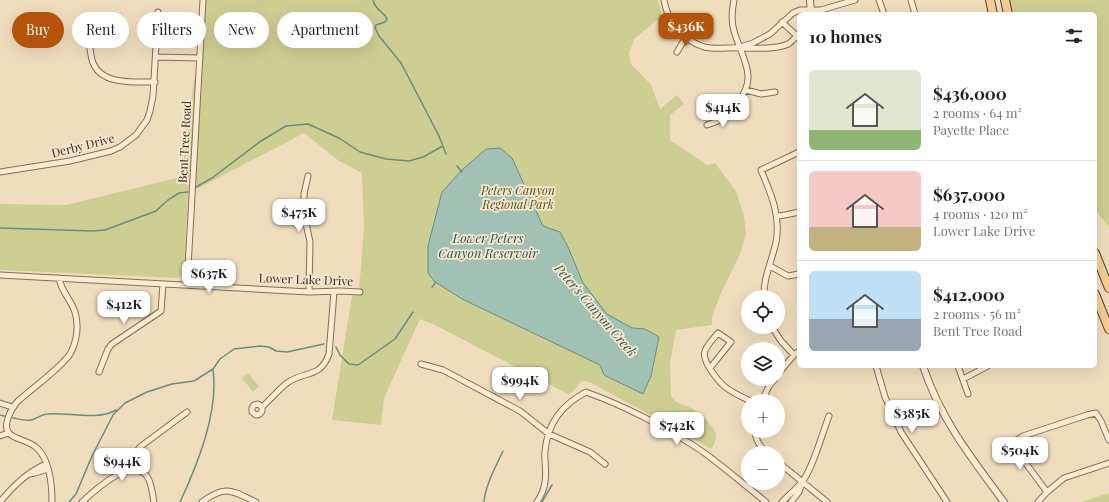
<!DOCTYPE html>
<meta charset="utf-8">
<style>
body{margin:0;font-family:"Playfair Display",serif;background:#f6f6f6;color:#202124;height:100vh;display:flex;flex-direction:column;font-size:15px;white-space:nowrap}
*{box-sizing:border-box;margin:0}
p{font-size:13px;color:#757577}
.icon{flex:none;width:22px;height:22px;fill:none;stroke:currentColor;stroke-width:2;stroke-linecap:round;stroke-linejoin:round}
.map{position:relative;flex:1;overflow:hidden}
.sheet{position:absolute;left:797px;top:12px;width:300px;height:356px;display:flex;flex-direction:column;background:#fff;border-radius:6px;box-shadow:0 4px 16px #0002}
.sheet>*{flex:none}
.banner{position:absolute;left:12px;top:12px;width:380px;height:36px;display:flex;gap:8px}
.fabs{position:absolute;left:741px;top:290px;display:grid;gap:8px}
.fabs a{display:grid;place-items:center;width:44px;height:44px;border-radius:50%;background:#fff;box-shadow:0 4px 16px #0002;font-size:20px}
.price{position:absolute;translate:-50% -34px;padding:0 9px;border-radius:8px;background:#fff;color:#222;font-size:13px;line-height:26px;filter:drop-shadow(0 1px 2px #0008)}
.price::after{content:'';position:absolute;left:50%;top:24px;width:12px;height:9px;margin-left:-6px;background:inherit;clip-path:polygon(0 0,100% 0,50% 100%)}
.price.active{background:#b45309;color:#fff}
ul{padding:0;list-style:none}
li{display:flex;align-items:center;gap:12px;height:100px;padding:0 12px}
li+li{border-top:1px solid #e0e0e0}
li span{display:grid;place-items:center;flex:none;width:112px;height:80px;border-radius:6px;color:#555}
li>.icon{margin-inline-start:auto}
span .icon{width:48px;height:48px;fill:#fffc;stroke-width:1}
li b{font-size:17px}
h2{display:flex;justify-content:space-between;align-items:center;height:48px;padding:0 12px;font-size:17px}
.chip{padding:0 14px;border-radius:18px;background:#fff;box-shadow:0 4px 16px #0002;font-size:14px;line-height:36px}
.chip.active{background:#b45309;color:#fff}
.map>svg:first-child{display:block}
</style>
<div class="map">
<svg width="1109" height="502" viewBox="0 0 1109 502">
<rect width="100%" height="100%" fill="#f0ddbe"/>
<path fill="#cdce92" d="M206,0H658L662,16L634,39L629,53L631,64L651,85L660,109L677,95L684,104L670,115V140L707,165L715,163L736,191L744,216L746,234L740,254L721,293L712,317V325L676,330L670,363L671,395C675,404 683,404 691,408C698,412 715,426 716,435C716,440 714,445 711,449L679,430L589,382L582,381C577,385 575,392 568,394L435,325L420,319L384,398L381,425L332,420L352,296L364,294L359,292L364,227L362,173L339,161L304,133L197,189L183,156Z
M1008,0H1109V227L1095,210V14H1011Z
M189,175L184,273L178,278L0,270V204L66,205Z
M248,373L259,386L253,392L242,378Z
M1109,493V502H1081Z"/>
<path fill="#a2c1b5" stroke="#698f82" d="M500,148L512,158L543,226L560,232L568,247L583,283L607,314L632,328L645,329L659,337L651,376L643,394L604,375L600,365L464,300L435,282L428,273V246L442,192L462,170L486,149Z"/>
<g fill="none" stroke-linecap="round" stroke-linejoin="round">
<path stroke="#698f82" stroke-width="1.5" d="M373,0C376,12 383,10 387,19L385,22L376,25L375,28L379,36L401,63L439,136L446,154
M457,166L462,172
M196,187L212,178L261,141L286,126L308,124L339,138L360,152L386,159L409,161L423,157L443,146
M0,228L93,231L105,230L156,211L168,200L179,193L188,192
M432,287L436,282
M336,347L340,355L349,364L358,365L395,339L413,312
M0,415L4,416
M13,418C19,419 25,421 31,420C37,419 41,414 48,414C68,412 98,421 116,410
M69,502L76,494L92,456L113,415L125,403L147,392L172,384L194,381L213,369L220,359L234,349L260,346L269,347L276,351L287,352L324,344
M180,502C198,464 219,412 213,370
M484,502C485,486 496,466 503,451
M542,502L552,485"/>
<defs>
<path id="minor" d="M664,0C667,21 684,41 704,47C717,50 729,47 742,48C754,48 776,50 788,44C792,42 795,37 799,34
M734,0C732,10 731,21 734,31C741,56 760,79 737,102
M879,0L884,14
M911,0L915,14
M782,22L797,36
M89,27C89,36 89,45 91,55C95,86 132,82 155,82
M743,46L753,43L770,34L793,13L800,10H821L855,0
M677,52L686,37
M156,57L200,58
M746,90L761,94L775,92
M727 107a6 6 0 1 1 12 0a6 6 0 1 1-12 0Z
M707,125L718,121L729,111
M0,172L70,161L111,151L120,147L136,135L147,120L150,111L153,96L158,12
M308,176L304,194V214L310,242L309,292
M778,216L785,215L799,212
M770,266L788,276L799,274
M0,275L309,292L340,291L360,292
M187,285L203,0
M764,297C763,278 772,261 776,242C781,216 771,194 761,170L799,152
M772,327L781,341L794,355
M421,364L443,370L520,411L549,434L590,452L605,464
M876,366L885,397L901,432L947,502
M958,366L968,394
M710,368L731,342L718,333C714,338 707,345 705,351C701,361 720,384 728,389C735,394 743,397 750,401
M99,372L108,349L112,344L161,311L163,284
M778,374L794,355L799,351
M963,379L988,366
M762,401L769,386L775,379
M0,403L12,407
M262,407L258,404L254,405L252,408V412L256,415L260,414L262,411V407C271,399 278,390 287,383C305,370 320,379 329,354L334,292
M755,431C756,442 760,446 768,453
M0,436L8,433
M778,462L827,502
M133,470V457L140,447L187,412
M30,474L35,473L48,469
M1047,492L1016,450L1015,441L1023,436L1087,415L1096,413L1101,421L1109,440
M0,502C13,486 27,472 46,464
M52,502C52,485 50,462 38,449C26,436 0,442 8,418C10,412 13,407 17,402C31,389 60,369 70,354C77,342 79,325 75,312C71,300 61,291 59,278
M82,502C94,491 130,457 146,475C152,482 152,493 154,502
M202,502C226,484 232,491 256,502
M537,502C541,496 544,489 545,482C547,472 544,461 545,451C548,422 562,405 586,392C625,406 672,430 706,454C726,469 746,486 766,502
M782,502C789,495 796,489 802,482C813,468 822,434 829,416
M791,502L799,492L802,483
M1038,502L1047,492L1064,478L1109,463"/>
<path id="tertiary" d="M810,0L811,14
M923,366C940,418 971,458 1004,502"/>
<path id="primary" d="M990,0L993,14
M1005,0L1008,14
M1095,253L1109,288
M1095,294L1109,329"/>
</defs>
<use href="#minor" stroke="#896d56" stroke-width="7"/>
<use href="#tertiary" stroke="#896d56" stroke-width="8"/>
<use href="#primary" stroke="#563b2b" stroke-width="10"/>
<use href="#minor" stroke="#faebd2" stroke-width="5"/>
<use href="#tertiary" stroke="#faebd2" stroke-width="6"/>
<use href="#primary" stroke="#f6ce93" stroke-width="8"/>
</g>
<g text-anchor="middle" stroke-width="3.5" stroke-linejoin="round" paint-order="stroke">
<g font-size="12" fill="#38271b" stroke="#f7e7ce">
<text transform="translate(185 142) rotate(-87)" y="4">Bent Tree Road</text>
<text transform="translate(83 146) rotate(-14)" y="4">Derby Drive</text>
<text transform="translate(306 280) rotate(2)" y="4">Lower Lake Drive</text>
</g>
<g font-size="12" font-style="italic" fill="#4d5521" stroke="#f7e7ce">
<text x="518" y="195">Peters Canyon<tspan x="518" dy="14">Regional Park</tspan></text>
</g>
<g font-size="13" font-style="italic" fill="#2a5851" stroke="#f7e7ce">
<text x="488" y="243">Lower Peters<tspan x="488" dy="15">Canyon Reservoir</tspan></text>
<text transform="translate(596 310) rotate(49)" y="5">Peter's Canyon Creek</text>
</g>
</g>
</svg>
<div class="fabs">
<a><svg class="icon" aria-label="locate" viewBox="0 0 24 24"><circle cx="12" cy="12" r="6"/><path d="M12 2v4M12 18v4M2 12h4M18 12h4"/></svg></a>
<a><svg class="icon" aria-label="layers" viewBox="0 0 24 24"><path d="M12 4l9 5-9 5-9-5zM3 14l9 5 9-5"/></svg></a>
<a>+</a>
<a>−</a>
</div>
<b class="price active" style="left:686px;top:47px">$436K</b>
<b class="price" style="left:723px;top:128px">$414K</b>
<b class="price" style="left:299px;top:233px">$475K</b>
<b class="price" style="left:209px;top:294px">$637K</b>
<b class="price" style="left:124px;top:325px">$412K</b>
<b class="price" style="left:520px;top:401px">$994K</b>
<b class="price" style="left:912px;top:434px">$385K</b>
<b class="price" style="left:677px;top:446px">$742K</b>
<b class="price" style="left:1020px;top:471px">$504K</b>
<b class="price" style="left:122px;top:482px">$944K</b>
<div class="banner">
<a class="chip active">Buy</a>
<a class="chip">Rent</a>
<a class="chip">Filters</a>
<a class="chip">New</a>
<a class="chip">Apartment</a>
</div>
<section class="sheet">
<h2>10 homes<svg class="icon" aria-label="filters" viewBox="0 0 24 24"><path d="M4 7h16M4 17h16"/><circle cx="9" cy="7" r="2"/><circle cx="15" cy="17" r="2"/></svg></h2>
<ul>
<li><span style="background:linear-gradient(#dfe7d0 75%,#8fb573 0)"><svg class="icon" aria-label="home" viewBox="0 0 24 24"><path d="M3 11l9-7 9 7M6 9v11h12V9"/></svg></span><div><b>$436,000</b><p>2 rooms · 64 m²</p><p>Payette Place</p></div></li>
<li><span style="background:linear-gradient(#f6c9c9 70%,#c2b280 0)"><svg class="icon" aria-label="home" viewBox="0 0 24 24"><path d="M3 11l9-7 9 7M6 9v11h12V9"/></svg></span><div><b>$637,000</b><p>4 rooms · 120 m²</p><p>Lower Lake Drive</p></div></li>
<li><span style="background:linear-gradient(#bfe0f5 60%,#9aa5b1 0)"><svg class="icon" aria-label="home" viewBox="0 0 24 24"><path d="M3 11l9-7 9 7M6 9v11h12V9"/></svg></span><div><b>$412,000</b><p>2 rooms · 56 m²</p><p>Bent Tree Road</p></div></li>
</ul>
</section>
</div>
